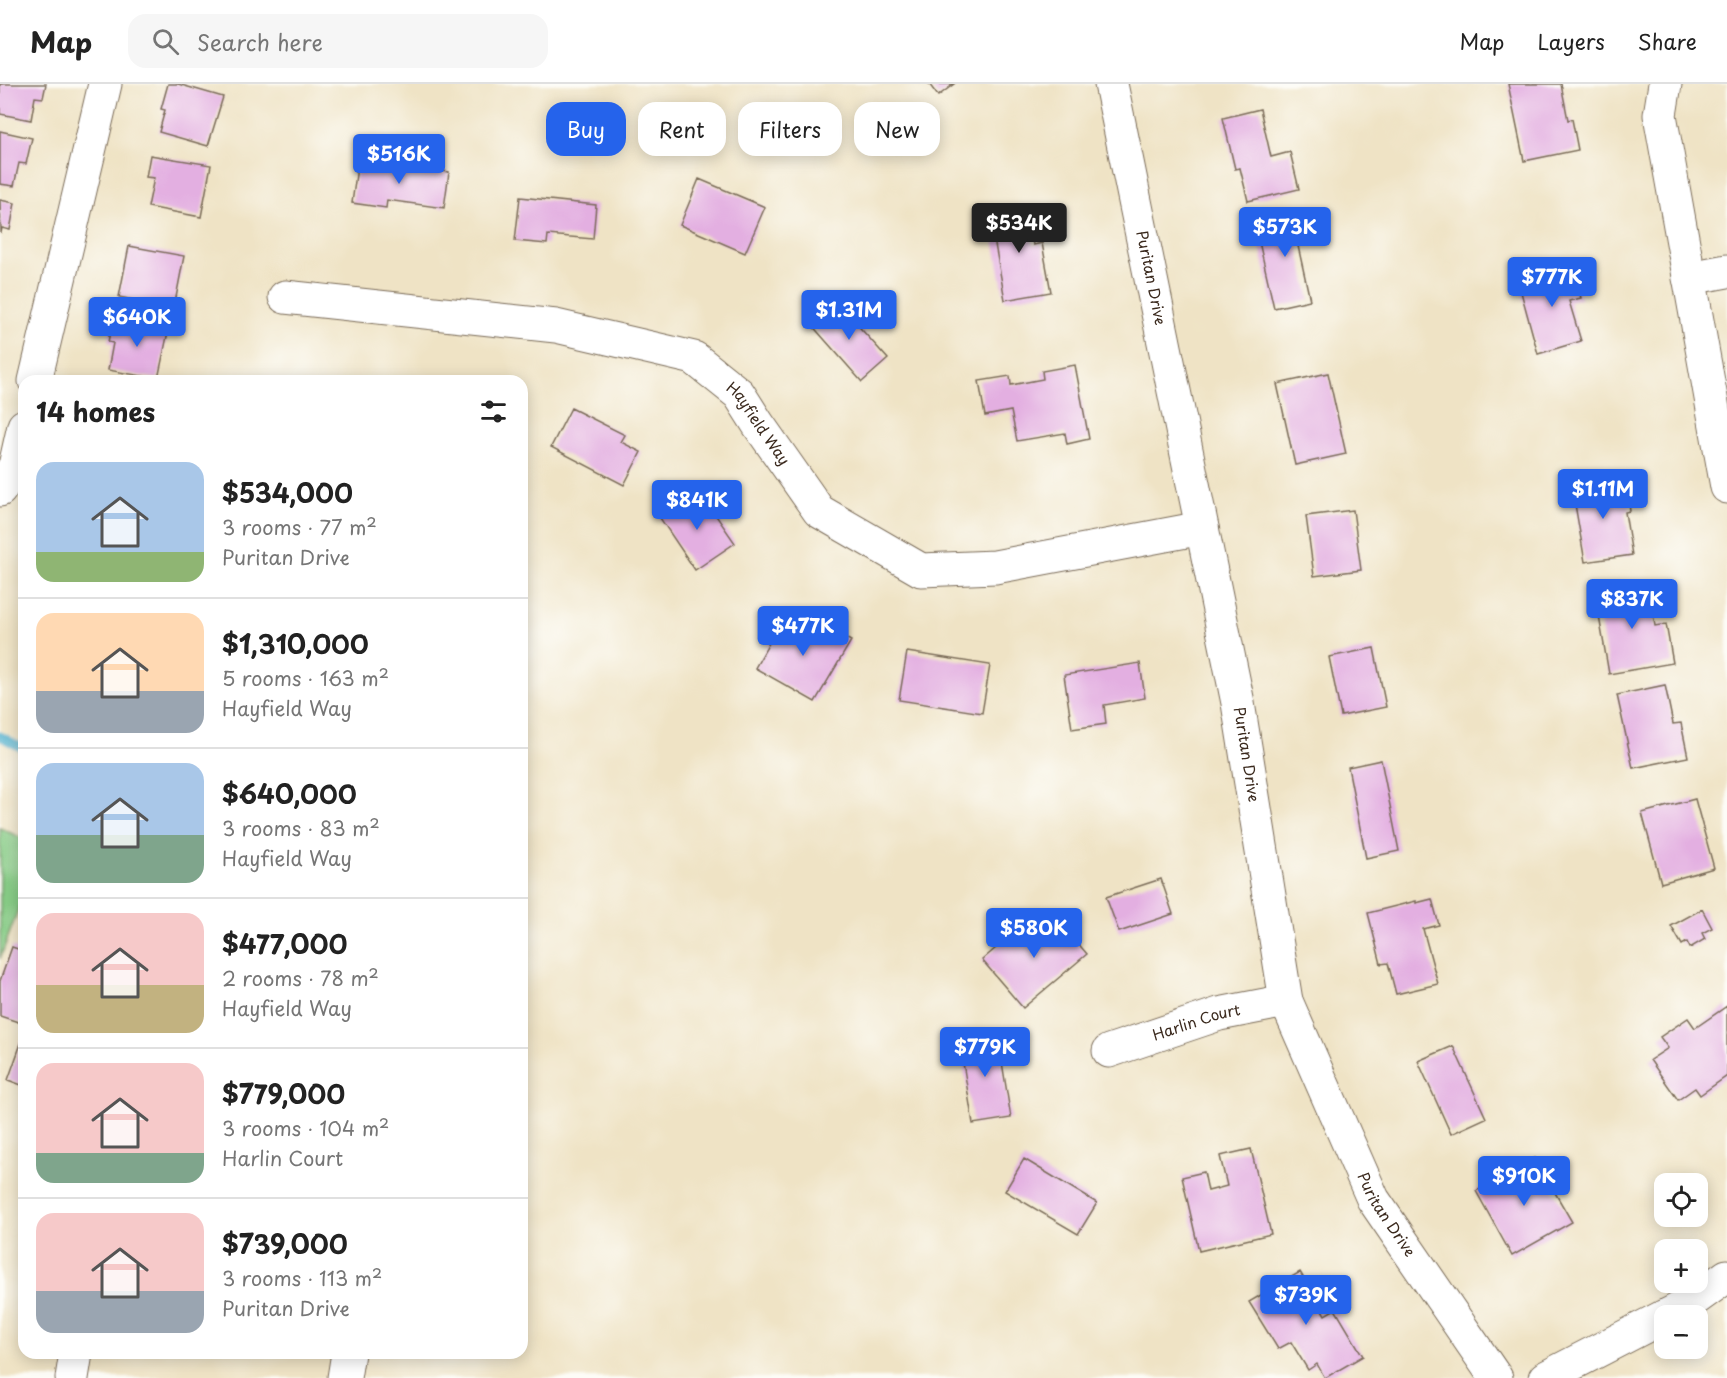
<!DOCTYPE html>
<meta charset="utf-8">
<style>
body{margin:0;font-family:"Playpen Sans",sans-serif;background:#f6f6f6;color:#222;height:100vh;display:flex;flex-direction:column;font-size:22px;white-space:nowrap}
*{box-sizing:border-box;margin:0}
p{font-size:20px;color:#767676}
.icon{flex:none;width:33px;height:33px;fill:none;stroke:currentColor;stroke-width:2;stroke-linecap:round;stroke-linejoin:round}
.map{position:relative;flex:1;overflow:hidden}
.sheet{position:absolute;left:18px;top:291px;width:510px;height:984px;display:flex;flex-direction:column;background:#fff;border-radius:18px;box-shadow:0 3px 15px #0003}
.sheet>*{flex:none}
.top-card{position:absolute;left:546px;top:18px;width:570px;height:54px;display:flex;gap:12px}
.controls{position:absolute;left:1654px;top:1089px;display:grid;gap:12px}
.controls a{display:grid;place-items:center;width:54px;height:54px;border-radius:12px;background:#fff;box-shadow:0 3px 15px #0003;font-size:30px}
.price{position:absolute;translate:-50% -51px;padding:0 14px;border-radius:6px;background:#2563eb;color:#fff;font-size:20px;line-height:39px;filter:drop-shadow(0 2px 3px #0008)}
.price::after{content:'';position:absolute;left:50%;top:36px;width:18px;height:14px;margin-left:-9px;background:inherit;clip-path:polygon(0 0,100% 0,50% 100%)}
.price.active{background:#222;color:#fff}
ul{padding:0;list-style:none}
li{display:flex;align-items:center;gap:18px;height:150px;padding:0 18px}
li+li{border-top:2px solid #e0e0e0}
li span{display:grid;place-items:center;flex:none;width:168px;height:120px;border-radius:18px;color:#555}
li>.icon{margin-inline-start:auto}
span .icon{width:72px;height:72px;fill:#fffc;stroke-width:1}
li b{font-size:26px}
h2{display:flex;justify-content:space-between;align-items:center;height:72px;padding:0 18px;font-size:26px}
.pill{padding:0 21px;border-radius:18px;background:#fff;box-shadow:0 3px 15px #0003;font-size:21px;line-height:54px}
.pill.active{background:#2563eb;color:#fff}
header{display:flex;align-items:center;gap:36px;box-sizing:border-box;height:84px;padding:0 30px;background:#fff;border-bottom:2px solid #e0e0e0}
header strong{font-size:28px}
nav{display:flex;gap:33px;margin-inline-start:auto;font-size:21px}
.search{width:420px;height:54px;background:#f6f6f6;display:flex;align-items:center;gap:15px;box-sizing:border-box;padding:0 21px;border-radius:18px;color:#767676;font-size:22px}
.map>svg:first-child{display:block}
</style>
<header>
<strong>Map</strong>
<div class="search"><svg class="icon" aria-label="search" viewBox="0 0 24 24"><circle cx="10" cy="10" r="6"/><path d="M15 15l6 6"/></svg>Search here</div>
<nav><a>Map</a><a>Layers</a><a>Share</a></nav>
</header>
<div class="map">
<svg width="1727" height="1294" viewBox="0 0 1727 1294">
<rect width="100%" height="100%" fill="#fdfcf7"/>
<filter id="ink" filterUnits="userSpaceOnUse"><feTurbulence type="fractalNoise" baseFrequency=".0167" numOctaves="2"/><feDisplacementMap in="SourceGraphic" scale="12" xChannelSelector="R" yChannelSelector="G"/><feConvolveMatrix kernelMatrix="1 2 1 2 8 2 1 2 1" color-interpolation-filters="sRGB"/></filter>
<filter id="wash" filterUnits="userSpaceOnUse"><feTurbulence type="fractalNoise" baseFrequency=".008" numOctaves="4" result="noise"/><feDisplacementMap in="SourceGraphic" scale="24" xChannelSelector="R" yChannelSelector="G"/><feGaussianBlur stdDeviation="1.35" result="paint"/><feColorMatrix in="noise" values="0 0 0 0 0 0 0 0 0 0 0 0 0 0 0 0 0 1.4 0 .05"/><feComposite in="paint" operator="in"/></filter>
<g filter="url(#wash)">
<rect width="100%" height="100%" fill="#efe3c5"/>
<path fill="#87cc86" stroke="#617b52" stroke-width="1.5" d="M0,744L24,755V810L0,875Z"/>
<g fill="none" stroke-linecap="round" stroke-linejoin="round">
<path stroke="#4caecc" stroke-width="9" d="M0,652L24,665"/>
</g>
<g id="blocks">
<path fill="#e3afe1" d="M0,0H46L43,14L35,13L31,36L0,30Z
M168,0H178L223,13L208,62L159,48L165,26L161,25Z
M929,0H954L938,12Z
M1508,0H1561L1568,36L1572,35L1578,66L1524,77Z
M1260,25L1271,73L1290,68L1299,105L1248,117L1240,84L1235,85L1223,34Z
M0,47L32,54L26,80L19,79L14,102L0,100Z
M150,71L211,81L201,133L148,123L154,94L146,93Z
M358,76L449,88L444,124L387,116L386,124L352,119Z
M699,95L765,123L745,169L680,141Z
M520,113L596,121L593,155L548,151L547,160L515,157Z
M0,116L15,119L10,146L2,144L1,149Z
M1025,121L1033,161L1042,159L1051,208L1005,216L989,127Z
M1306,128L1313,158L1298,162L1310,216L1274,224L1255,140Z
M129,162L184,172L174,224L119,213Z
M1572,182L1581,214L1569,217L1581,257L1538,270L1518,197Z
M835,216L888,275L862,298L810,239Z
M113,233L169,243L158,295L108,286L113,259L108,258Z
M1075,281L1089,355L1067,360L1065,349L1017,357L1011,327L985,332L979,297L1010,292L1011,301L1043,295L1042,287Z
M1328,289L1346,370L1295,381L1277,300Z
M571,324L625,351L621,358L641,368L624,401L551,363Z
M1625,395L1630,427L1625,428L1632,471L1585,478L1572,403Z
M699,407L735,459L695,486L660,434Z
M1353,426L1361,486L1314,492L1306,432Z
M1648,500L1655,542L1666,540L1673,579L1609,590L1595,509Z
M786,529L821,549L825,542L851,557L815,618L755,584Z
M1374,564L1386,623L1341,632L1329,573Z
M907,568L990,581L982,629L899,616Z
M1140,579L1145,614L1104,621L1106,640L1072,645L1064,591Z
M1665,601L1673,640L1681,639L1688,673L1633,684L1617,611Z
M1381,676L1399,767L1366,774L1348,683Z
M1695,715L1714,784L1661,799L1642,729Z
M1161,795L1173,830L1119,848L1106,813Z
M1432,815L1439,841L1423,845L1438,900L1396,910L1388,879L1381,880L1368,829L1416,817V819Z
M1702,825L1712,844L1702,849L1705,855L1690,864L1687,858L1682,861L1671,842Z
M1033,832L1046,847L1058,836L1087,870L1023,924L982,876Z
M12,863L24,867V940L0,932V897Z
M1727,922V992L1700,1011L1695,1004L1678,1016L1650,976L1668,964L1660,953L1688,934L1695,944Z
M997,947L1011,1034L973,1040L959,954Z
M24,951V1002L8,996Z
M1453,962L1486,1034L1451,1050L1418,977Z
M1251,1065L1271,1150L1199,1167L1182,1093L1204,1088L1208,1107L1227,1102L1220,1072Z
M1535,1074L1572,1138L1512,1172L1476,1107Z
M1024,1075L1097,1119L1078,1150L1005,1107Z
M1300,1188L1325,1231L1335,1225L1363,1272L1325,1294L1317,1280L1308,1286L1291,1258L1278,1265L1249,1218Z"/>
</g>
</g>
<g filter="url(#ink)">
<use href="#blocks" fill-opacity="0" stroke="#7a6b58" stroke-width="1.5"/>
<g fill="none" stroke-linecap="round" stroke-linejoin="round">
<defs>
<g id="minor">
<path id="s1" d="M1111,0L1238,619L1286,917L1373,1115L1496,1294"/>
<path d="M1665,0L1660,31L1727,403"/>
<path d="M1689,194L1727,187"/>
<path id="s2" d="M285,213L556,242L694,274L739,310L758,340L819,427L921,486L995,483L1202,444"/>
<path d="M35,297L105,0"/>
<path d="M0,406L15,382L24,342"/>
<path id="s3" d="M1109,967L1219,930L1286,917"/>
<path d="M1666,1232L1688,1220L1727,1192"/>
<path d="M72,1294L76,1269"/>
<path d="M344,1294L348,1269"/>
<path d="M1545,1294L1665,1232"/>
</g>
</defs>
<use href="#minor" stroke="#7a6b58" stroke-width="35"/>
<use href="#minor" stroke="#fff" stroke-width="33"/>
</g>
</g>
<g text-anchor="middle" stroke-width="6" stroke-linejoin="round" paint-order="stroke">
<g font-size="15" fill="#3b2a1e" stroke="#fdfcf7">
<text dy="5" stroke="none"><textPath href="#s1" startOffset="198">Puritan Drive</textPath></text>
<text dy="5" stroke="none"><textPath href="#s2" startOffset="507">Hayfield Way</textPath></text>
<text dy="5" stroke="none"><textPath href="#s1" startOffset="684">Puritan Drive</textPath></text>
<text dy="5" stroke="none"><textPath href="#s3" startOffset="92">Harlin Court</textPath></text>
<text dy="5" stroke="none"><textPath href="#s1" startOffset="1170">Puritan Drive</textPath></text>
</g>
</g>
</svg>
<div class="controls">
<a><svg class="icon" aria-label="locate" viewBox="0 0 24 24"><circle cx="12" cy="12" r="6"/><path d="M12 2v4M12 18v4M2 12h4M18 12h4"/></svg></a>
<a>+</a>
<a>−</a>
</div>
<b class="price" style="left:399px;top:101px">$516K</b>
<b class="price active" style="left:1019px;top:170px">$534K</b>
<b class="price" style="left:1285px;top:174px">$573K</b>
<b class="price" style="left:1552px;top:224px">$777K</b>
<b class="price" style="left:849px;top:257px">$1.31M</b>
<b class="price" style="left:137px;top:264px">$640K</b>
<b class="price" style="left:1603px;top:436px">$1.11M</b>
<b class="price" style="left:697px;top:447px">$841K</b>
<b class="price" style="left:1632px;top:546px">$837K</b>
<b class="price" style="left:803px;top:573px">$477K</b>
<b class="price" style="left:1034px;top:875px">$580K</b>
<b class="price" style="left:985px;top:994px">$779K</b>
<b class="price" style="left:1524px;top:1123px">$910K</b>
<b class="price" style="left:1306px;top:1242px">$739K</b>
<div class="top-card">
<a class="pill active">Buy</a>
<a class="pill">Rent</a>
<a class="pill">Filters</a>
<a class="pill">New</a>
</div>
<section class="sheet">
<h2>14 homes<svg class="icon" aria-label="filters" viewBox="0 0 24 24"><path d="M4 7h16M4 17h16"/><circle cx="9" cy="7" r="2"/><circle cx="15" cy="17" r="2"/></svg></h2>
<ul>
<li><span style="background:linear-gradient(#a9c7e8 75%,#8fb573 0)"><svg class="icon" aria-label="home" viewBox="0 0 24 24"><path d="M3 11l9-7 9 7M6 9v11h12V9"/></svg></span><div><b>$534,000</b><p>3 rooms · 77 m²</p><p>Puritan Drive</p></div></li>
<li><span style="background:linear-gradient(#ffd9b3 65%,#9aa5b1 0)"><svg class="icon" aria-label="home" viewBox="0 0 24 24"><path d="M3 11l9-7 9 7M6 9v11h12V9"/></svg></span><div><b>$1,310,000</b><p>5 rooms · 163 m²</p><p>Hayfield Way</p></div></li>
<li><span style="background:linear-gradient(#a9c7e8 60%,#7fa58c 0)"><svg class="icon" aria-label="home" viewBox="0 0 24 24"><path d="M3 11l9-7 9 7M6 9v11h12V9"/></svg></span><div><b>$640,000</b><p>3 rooms · 83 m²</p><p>Hayfield Way</p></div></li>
<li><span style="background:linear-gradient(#f6c9c9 60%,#c2b280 0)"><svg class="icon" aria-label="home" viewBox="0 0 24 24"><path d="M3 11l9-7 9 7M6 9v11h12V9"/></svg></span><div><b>$477,000</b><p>2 rooms · 78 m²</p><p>Hayfield Way</p></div></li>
<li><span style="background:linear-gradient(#f6c9c9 75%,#7fa58c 0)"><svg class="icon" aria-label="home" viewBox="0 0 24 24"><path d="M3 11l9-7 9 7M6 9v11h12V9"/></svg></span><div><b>$779,000</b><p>3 rooms · 104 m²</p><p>Harlin Court</p></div></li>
<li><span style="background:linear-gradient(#f6c9c9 65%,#9aa5b1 0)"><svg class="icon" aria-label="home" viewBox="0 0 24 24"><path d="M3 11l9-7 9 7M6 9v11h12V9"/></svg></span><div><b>$739,000</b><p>3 rooms · 113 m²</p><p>Puritan Drive</p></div></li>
</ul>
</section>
</div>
